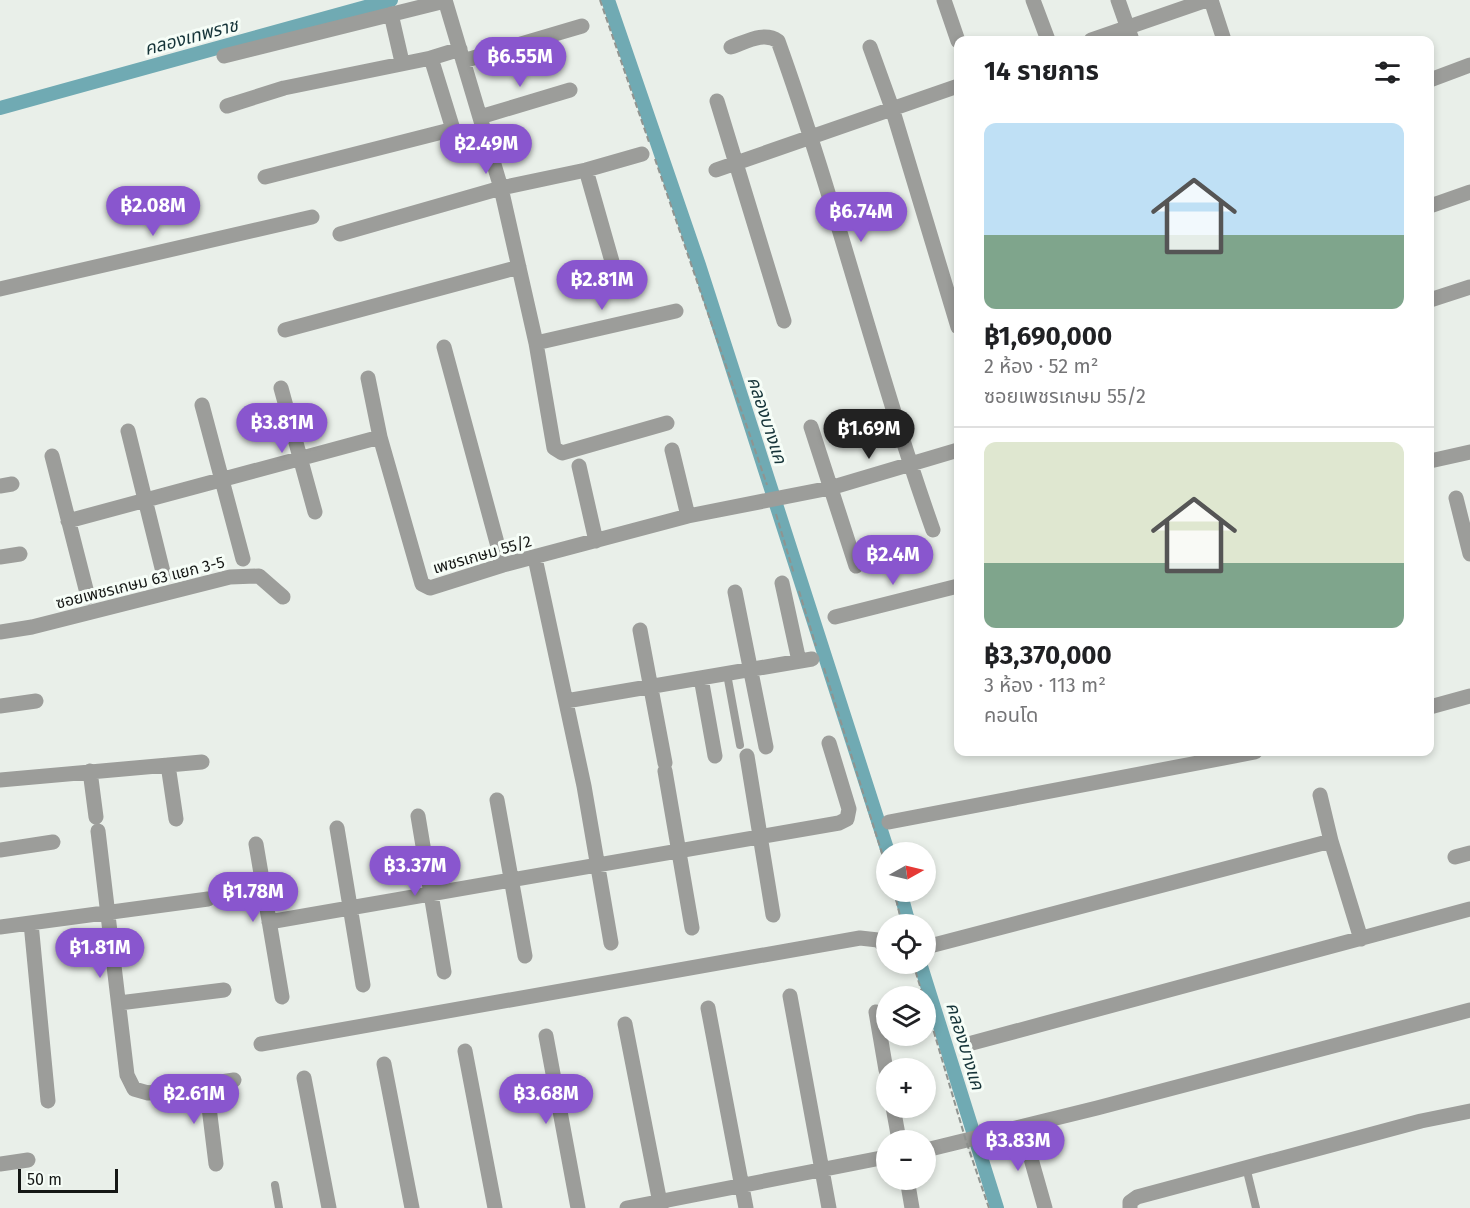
<!DOCTYPE html>
<html lang="th">
<meta charset="utf-8">
<style>
body{margin:0;font-family:"Fira Sans","Noto Sans Thai",sans-serif;background:#f2f2f2;color:#202124;height:100vh;display:flex;flex-direction:column;font-size:22px;white-space:nowrap}
*{box-sizing:border-box;margin:0}
p{font-size:20px;color:#757577}
.icon{flex:none;width:33px;height:33px;fill:none;stroke:currentColor;stroke-width:2;stroke-linecap:round;stroke-linejoin:round}
.map{position:relative;flex:1;overflow:hidden}
.drawer{position:absolute;left:954px;top:36px;width:480px;height:720px;display:flex;flex-direction:column;background:#fff;border-radius:12px;box-shadow:0 3px 9px #0003}
.drawer>*{flex:none}
.needle{width:39px;rotate:82deg}
.controls{position:absolute;left:876px;top:842px;display:grid;gap:12px}
.controls a{display:grid;place-items:center;width:60px;height:60px;border-radius:50%;background:#fff;box-shadow:0 3px 9px #0003;font-size:30px}
.scale{position:absolute;left:18px;bottom:15px;width:100px;box-sizing:border-box;padding-left:6px;border:3px solid #151715;border-top:0;font-size:16px;line-height:21px;white-space:nowrap;color:#151715;-webkit-text-stroke:4px #f6fdf7;paint-order:stroke}
.price{position:absolute;translate:-50% -51px;padding:0 14px;border-radius:21px;background:#8956ce;color:#fff;font-size:20px;line-height:39px;filter:drop-shadow(0 2px 3px #0008)}
.price::after{content:'';position:absolute;left:50%;top:36px;width:18px;height:14px;margin-left:-9px;background:inherit;clip-path:polygon(0 0,100% 0,50% 100%)}
.price.current{background:#222;color:#fff}
ul{padding:0;list-style:none}
li{display:grid;align-content:center;gap:12px;height:318px;padding:0 30px}
li+li{border-top:2px solid #e0e0e0}
li span{display:grid;place-items:center;height:186px;border-radius:12px;color:#555}
li>.icon{margin-inline-start:auto}
span .icon{width:108px;height:108px;fill:#fffc;stroke-width:1}
li b{font-size:26px}
h2{display:flex;justify-content:space-between;align-items:center;height:72px;padding:0 30px;font-size:26px}
.map>svg:first-child{display:block}
</style>
<div class="map">
<svg width="1470" height="1208" viewBox="0 0 1470 1208">
<rect width="100%" height="100%" fill="#e9efe9"/>
<g fill="none" stroke-linecap="round" stroke-linejoin="round">
<path stroke="#70aab3" stroke-width="14" d="M608,0L699,265L888,852
M0,108L391,0
M900,891L909,924
M920,963L997,1208"/>
<path stroke="#909490" stroke-width="2" stroke-dasharray="6 3" stroke-linecap="butt" d="M600,0L649,142
M655,159L767,485
M776,514L794,574
M799,591L816,646
M824,668L886,866
M894,891L902,924
M913,963L923,996"/>
<path stroke="#9c9d9a" stroke-width="8" d="M727,674L740,745
M1246,1167L1256,1208
M275,1185L279,1208"/>
<path stroke="#9c9d9a" stroke-width="15" d="M445,0L501,188L536,343L554,448L562,453L667,423
M944,0L958,41
M1033,0L1048,40
M1118,0L1132,40
M1211,0L1224,40
M391,14L402,62
M1091,40L1207,0
M731,47C746,42 764,31 778,41C836,202 876,369 933,530
M870,47L892,108L958,327
M224,56L445,1
M431,58L460,49
M463,61L582,26
M1430,80L1470,65
M717,101L784,321
M227,106L284,88L431,58L452,126L450,130L265,177
M480,117L570,90
M586,170L613,265
M716,170L958,86
M1430,206L1470,192
M340,234L501,188L586,170L642,154
M0,289L312,217
M1430,300L1470,287
M285,330L519,267
M536,343L676,311
M444,347L503,565
M368,378L380,437L422,584L430,588L503,565L688,516L830,488L958,450
M281,388L315,512
M202,405L243,559
M811,427L856,566
M128,431L164,576
M672,450L688,516
M52,456L88,597
M1430,461L1470,452
M579,466L596,541
M0,486L12,484
M1456,498L1470,554
M68,521L380,437
M0,557L20,554
M535,558L584,786L611,943
M782,583L799,661
M735,592L766,747
M835,617L958,586
M640,630L665,763
M0,632L32,627L230,577L259,576L283,597
M701,678L715,756
M566,701L812,659
M0,706L36,701
M1430,707L1470,696
M747,756L773,915
M168,765L176,819
M90,771L96,817
M665,771L692,928
M0,780L202,762
M1320,795L1331,841
M497,800L525,956
M418,816L444,972
M889,822L1255,752
M337,828L363,985
M98,831L127,1075L134,1089L148,1093L234,1080
M256,844L282,997
M0,850L53,842
M1455,857L1470,853
M269,922L839,823L847,819L849,809L829,743
M31,923L48,1101
M0,927L208,899
M926,947L1331,841L1361,939
M790,996L829,1208
M119,1003L224,990
M708,1008L746,1208
M876,1012L886,1070
M625,1024L661,1208
M546,1036L578,1208
M972,1043L1470,909
M261,1044L860,938L878,940L886,947
M465,1051L495,1208
M384,1064L412,1208
M304,1078L329,1208
M206,1083L216,1164
M893,1107L899,1140
M1022,1127L1045,1208
M926,1150L1097,1108L1470,1010
M0,1164L28,1160
M907,1179L912,1208
M627,1208L886,1157
M1130,1208V1202L1137,1197L1421,1121L1470,1111"/>
<path stroke="#909490" stroke-width="2" stroke-dasharray="6 3" stroke-linecap="butt" d="M926,1005L966,1141L989,1208"/>
</g>
<g text-anchor="middle" stroke-width="6" stroke-linejoin="round" paint-order="stroke">
<g font-size="16" fill="#151715" stroke="#f6fdf7">
<text transform="translate(482 554) rotate(-16)" y="6">เพชรเกษม 55/2</text>
<text transform="translate(140 582) rotate(-14)" y="6">ซอยเพชรเกษม 63 แยก 3-5</text>
</g>
<g font-size="18" font-style="italic" fill="#153338" stroke="#f6fdf7">
<text transform="translate(191 37) rotate(-15)" y="6">คลองเทพราช</text>
<text transform="translate(767 420) rotate(72)" y="6">คลองบางแค</text>
<text transform="translate(965 1046) rotate(73)" y="6">คลองบางแค</text>
</g>
</g>
</svg>
<div class="controls">
<a><svg class="needle" viewBox="-14 -14 28 28"><path d="M0-13l5 13h-10z" fill="#e53935"/><path d="M0 13l5-13h-10z" fill="#757577"/></svg></a>
<a><svg class="icon" aria-label="locate" viewBox="0 0 24 24"><circle cx="12" cy="12" r="6"/><path d="M12 2v4M12 18v4M2 12h4M18 12h4"/></svg></a>
<a><svg class="icon" aria-label="layers" viewBox="0 0 24 24"><path d="M12 4l9 5-9 5-9-5zM3 14l9 5 9-5"/></svg></a>
<a>+</a>
<a>−</a>
</div>
<div class="scale">50 m</div>
<b class="price" style="left:520px;top:88px">฿6.55M</b>
<b class="price" style="left:486px;top:175px">฿2.49M</b>
<b class="price" style="left:153px;top:237px">฿2.08M</b>
<b class="price" style="left:861px;top:243px">฿6.74M</b>
<b class="price" style="left:602px;top:311px">฿2.81M</b>
<b class="price" style="left:282px;top:454px">฿3.81M</b>
<b class="price current" style="left:869px;top:460px">฿1.69M</b>
<b class="price" style="left:893px;top:586px">฿2.4M</b>
<b class="price" style="left:415px;top:897px">฿3.37M</b>
<b class="price" style="left:253px;top:923px">฿1.78M</b>
<b class="price" style="left:100px;top:979px">฿1.81M</b>
<b class="price" style="left:194px;top:1125px">฿2.61M</b>
<b class="price" style="left:546px;top:1125px">฿3.68M</b>
<b class="price" style="left:1018px;top:1172px">฿3.83M</b>
<section class="drawer">
<h2>14 รายการ<svg class="icon" aria-label="filters" viewBox="0 0 24 24"><path d="M4 7h16M4 17h16"/><circle cx="9" cy="7" r="2"/><circle cx="15" cy="17" r="2"/></svg></h2>
<ul>
<li><span style="background:linear-gradient(#bfe0f5 60%,#7fa58c 0)"><svg class="icon" aria-label="home" viewBox="0 0 24 24"><path d="M3 11l9-7 9 7M6 9v11h12V9"/></svg></span><div><b>฿1,690,000</b><p>2 ห้อง · 52 m²</p><p>ซอยเพชรเกษม 55/2</p></div></li>
<li><span style="background:linear-gradient(#dfe7d0 65%,#7fa58c 0)"><svg class="icon" aria-label="home" viewBox="0 0 24 24"><path d="M3 11l9-7 9 7M6 9v11h12V9"/></svg></span><div><b>฿3,370,000</b><p>3 ห้อง · 113 m²</p><p>คอนโด</p></div></li>
</ul>
</section>
</div>
